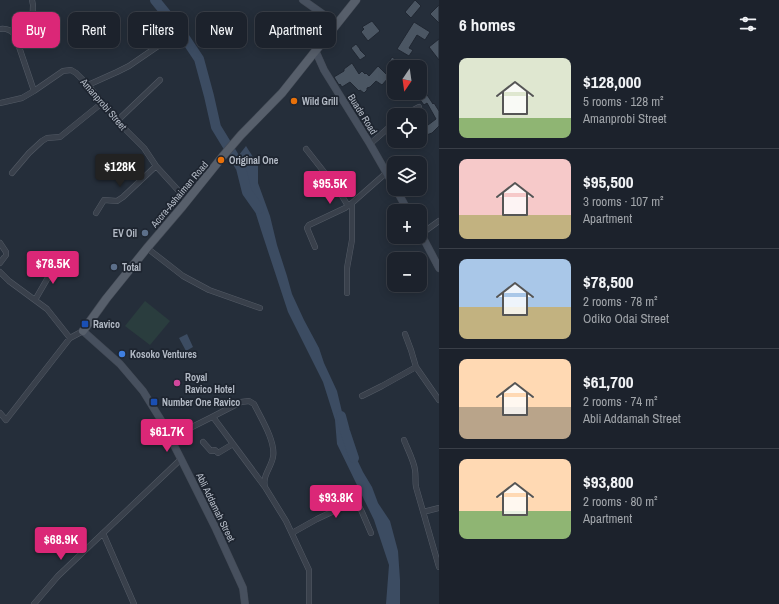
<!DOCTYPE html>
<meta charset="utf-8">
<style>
body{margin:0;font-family:"Archivo Narrow",sans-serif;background:#292f38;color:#f1f3f6;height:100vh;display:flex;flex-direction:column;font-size:15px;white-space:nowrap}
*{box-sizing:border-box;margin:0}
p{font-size:13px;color:#a0a4a9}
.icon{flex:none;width:22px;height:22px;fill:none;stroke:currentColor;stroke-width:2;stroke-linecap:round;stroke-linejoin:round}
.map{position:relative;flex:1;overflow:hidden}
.side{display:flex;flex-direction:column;background:#1c222c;width:340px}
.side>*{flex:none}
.guide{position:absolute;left:12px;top:12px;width:367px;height:36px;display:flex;gap:8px}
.needle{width:26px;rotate:193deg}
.buttons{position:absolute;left:387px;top:60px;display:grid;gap:8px}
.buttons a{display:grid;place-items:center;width:40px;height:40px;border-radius:8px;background:#1c222c;box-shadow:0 2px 10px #0003,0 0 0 1px #3a3f48;font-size:20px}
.price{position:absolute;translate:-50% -34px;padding:0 9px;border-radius:4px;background:#db2777;color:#fff;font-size:13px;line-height:26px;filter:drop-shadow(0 1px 2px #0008)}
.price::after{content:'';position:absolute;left:50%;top:24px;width:12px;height:9px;margin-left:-6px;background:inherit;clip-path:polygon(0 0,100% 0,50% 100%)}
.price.current{background:#222;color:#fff}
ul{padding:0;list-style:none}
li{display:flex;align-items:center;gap:12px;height:100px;padding:0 20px}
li+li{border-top:1px solid #3a3f48}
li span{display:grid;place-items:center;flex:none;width:112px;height:80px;border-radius:8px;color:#555}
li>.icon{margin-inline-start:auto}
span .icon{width:48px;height:48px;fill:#fffc;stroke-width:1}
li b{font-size:17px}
h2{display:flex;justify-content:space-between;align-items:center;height:48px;padding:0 20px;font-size:17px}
.pill{padding:0 14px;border-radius:8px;background:#1c222c;box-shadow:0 2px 10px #0003,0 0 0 1px #3a3f48;font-size:14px;line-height:36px}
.pill.current{background:#db2777;color:#fff}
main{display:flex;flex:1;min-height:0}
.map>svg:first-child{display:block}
</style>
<main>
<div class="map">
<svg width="439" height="604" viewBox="0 0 439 604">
<rect width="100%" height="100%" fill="#252e3a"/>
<path fill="#2a3d3e" d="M145,301L170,321L150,345L125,326Z"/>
<path fill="#3c4c62" d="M246,146L258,165V183L270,216L277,245L287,276L292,294L304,320L319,348L324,363L337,391L343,416L345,440L352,449L363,472L372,487L378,503L390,521L398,551L400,580V604H386L389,565L374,520L337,444L335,420L323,382L288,312L261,230L244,176L239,155Z
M187,334L193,347L186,351L179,338Z"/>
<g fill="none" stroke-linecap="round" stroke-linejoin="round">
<path stroke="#3c4c62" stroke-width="10" d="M155,0L181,32L199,59L209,96L216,127L241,168L247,192L259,209
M341,416L345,431L354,458"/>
</g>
<path fill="#4b5663" stroke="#202732" d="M415,0L421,6L411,18L405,12Z
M439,5V23L430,14Z
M372,21L380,31L368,41L361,32L364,29L362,27Z
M414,22L430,32L425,40L417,35L409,48L413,50L409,56L397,49Z
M439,39V60L429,47Z
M356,44L360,49V50L366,56L360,60L351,48Z
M392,57L402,64L400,67H392L388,64Z
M352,63L359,74L362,71L365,74L366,73L369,76L378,66L389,77L382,85L376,81L370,87L367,88V90L364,93L360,90L359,91L350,82L342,87L340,84L339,85L334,77L344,71V69Z
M420,84L433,104L434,103L439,111V126L432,133L421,137L420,135V111L421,110L428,125L436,119L427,103L424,105L415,93H420Z"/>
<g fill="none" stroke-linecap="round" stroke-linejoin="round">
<defs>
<path id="street" d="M0,29C7,28 11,30 15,35L34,91
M18,40C24,38 30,37 32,31L33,5L32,0
M88,85L117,72L129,66L164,42
M0,103L22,98L34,91L63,71L71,70L76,73L88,85L117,121L144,148L156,166L187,200
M404,115L419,107
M117,121L160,80
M370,144L394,123
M306,149L339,191L348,206
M12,173L29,153L42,141L47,138L60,137L102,103
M96,213L104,200L117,201L123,197L156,166
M421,234L439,221
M0,243L6,252V255L0,263
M315,247L307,228L309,225L345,208L352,203L386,173
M147,248L183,276L209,290L260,308
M0,272L9,281L47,309L70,338
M347,293V268L352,240V203
M35,300L57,262
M405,334L411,350L416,367L439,400
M362,396L382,386L416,367
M0,413L6,420L70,338L83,331
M213,417L265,487
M170,438L210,418L241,402L249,401L254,404C261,418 276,442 273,457C271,468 262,476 265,487L286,521L309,570V604
M404,440C407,448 414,461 415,470C416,476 415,481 416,487L439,567
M203,442L211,451L215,450L218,453L233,444
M423,512L439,508
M103,533L134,604
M292,533L317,519L351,503L358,504L362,512L371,533
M34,604L58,576L181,459"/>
<path id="secondary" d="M303,0L337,24
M316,52L324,70L370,144L394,186
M396,189L408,211
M420,232L439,268
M83,331L120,364L143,391L161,420L181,459L216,529L243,588L245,604"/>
<path id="primary" d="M83,331L106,299L147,248L182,207L223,156L241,135L282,93L356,0"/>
</defs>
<use href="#street" stroke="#545b66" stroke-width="6"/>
<use href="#secondary" stroke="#424954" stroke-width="8"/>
<use href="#primary" stroke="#424954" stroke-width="9"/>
<use href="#street" stroke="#39404b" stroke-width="5"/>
<use href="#secondary" stroke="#47505e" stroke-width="7"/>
<use href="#primary" stroke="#575f6b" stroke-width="8"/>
</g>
<g fill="#e8710a" stroke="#1e2530" stroke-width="1.5">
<circle cx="294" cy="101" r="4"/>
<circle cx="221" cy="160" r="4"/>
</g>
<g fill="#5c6f8a" stroke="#1e2530" stroke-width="1.5">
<circle cx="145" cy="233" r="4"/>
<circle cx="114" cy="267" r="4"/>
</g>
<g fill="#1a4fb4" stroke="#1e2530" stroke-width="1.5">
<rect x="81" y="320" width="8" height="8" rx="2"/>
<rect x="150" y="398" width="8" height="8" rx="2"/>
</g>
<circle fill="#3f7fe0" stroke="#1e2530" stroke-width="1.5" cx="122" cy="354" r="4"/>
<circle fill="#d1479c" stroke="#1e2530" stroke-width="1.5" cx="177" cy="383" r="4"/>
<g text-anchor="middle" stroke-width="3.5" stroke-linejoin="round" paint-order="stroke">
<g font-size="10" font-weight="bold" fill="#b4bbc6" stroke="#1e2530" text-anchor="start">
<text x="302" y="105">Wild Grill</text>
<text x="229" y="164">Original One</text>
<text x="137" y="237" text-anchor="end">EV Oil</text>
<text x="122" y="271">Total</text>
<text x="93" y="328">Ravico</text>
<text x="130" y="358">Kosoko Ventures</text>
<text x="185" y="381">Royal<tspan x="185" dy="12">Ravico Hotel</tspan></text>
<text x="162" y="406">Number One Ravico</text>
</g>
<g font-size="10" fill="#b4bbc6" stroke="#1e2530">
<text transform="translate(104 104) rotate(49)" y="4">Amanprobi Street</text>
<text transform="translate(363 114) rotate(58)" y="4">Buade Road</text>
<text transform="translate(179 194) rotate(-50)" y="4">Accra-Ashaiman Road</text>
<text transform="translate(216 507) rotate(64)" y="4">Abli Addamah Street</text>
</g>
</g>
</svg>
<div class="buttons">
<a><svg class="needle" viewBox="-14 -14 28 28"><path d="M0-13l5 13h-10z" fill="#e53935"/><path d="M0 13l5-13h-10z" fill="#a0a4a9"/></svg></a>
<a><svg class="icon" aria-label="locate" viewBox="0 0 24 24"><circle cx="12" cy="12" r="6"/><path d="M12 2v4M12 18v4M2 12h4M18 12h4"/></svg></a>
<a><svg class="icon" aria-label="layers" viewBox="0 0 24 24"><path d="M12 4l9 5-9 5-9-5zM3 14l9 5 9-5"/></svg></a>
<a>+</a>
<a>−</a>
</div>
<b class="price current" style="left:120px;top:188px">$128K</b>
<b class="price" style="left:330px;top:205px">$95.5K</b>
<b class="price" style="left:53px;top:285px">$78.5K</b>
<b class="price" style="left:167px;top:453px">$61.7K</b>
<b class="price" style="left:336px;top:519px">$93.8K</b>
<b class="price" style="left:61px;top:561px">$68.9K</b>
<div class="guide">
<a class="pill current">Buy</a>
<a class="pill">Rent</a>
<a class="pill">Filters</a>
<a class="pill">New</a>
<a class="pill">Apartment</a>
</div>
</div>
<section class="side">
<h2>6 homes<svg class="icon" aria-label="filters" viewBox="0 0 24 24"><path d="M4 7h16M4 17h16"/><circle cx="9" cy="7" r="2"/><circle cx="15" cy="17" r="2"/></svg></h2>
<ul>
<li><span style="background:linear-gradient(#dfe7d0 75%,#8fb573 0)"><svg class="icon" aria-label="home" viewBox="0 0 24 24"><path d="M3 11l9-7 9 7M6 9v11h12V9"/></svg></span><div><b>$128,000</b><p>5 rooms · 128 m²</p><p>Amanprobi Street</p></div></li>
<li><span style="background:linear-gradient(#f6c9c9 70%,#c2b280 0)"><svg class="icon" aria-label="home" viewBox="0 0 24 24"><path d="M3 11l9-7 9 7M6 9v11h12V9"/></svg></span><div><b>$95,500</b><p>3 rooms · 107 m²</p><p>Apartment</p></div></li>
<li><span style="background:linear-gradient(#a9c7e8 60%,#c2b280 0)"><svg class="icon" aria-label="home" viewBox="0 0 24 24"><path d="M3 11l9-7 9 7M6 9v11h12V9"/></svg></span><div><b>$78,500</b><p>2 rooms · 78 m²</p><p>Odiko Odai Street</p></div></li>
<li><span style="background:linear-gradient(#ffd9b3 60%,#b9a48a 0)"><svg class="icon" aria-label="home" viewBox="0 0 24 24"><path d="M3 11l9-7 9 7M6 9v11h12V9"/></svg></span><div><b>$61,700</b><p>2 rooms · 74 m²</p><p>Abli Addamah Street</p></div></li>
<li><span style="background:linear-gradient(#ffd9b3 65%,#8fb573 0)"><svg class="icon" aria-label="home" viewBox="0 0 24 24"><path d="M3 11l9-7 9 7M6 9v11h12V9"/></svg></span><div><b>$93,800</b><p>2 rooms · 80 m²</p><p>Apartment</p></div></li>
</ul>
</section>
</main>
